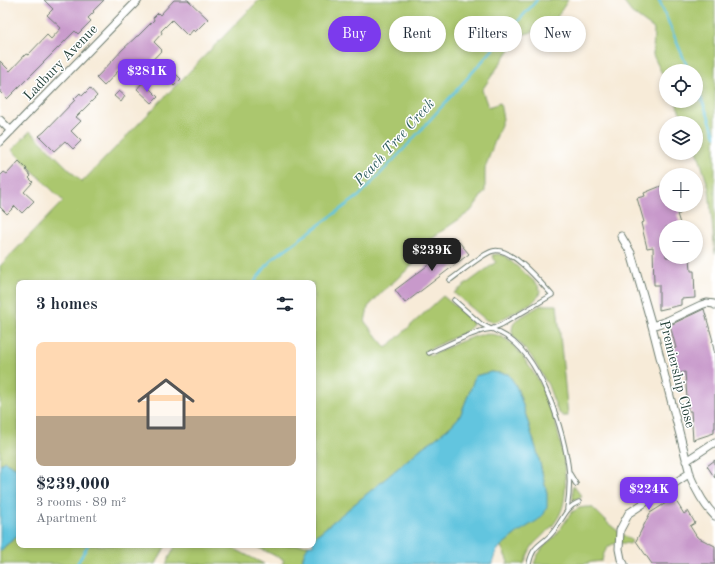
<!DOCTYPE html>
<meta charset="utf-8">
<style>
body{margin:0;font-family:"Old Standard TT",serif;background:#f6f6f7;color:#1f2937;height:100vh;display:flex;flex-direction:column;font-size:15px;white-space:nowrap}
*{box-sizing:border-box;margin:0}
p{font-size:13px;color:#747a83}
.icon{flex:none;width:22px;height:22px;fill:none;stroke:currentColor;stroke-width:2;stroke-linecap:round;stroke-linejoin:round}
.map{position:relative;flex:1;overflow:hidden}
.drawer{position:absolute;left:16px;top:280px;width:300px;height:268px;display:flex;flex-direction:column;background:#fff;border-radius:8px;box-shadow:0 2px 6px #0003}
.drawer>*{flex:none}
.banner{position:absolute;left:328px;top:16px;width:327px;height:36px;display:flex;gap:8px}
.buttons{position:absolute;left:659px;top:64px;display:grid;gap:8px}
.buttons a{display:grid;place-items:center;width:44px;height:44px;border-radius:50%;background:#fff;box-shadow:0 2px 6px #0003;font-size:20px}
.price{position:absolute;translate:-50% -34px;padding:0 9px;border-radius:8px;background:#7c3aed;color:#fff;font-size:13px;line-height:26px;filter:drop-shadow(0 1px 2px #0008)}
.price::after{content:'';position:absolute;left:50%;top:24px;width:12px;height:9px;margin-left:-6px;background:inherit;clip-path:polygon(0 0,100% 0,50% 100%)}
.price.selected{background:#222;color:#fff}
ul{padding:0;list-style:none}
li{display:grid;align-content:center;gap:8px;height:212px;padding:0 20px}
li span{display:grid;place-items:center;height:124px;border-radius:8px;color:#555}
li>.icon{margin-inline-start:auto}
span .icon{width:72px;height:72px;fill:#fffc;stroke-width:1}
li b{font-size:17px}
h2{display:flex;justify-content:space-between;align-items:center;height:48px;padding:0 20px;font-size:17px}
.chip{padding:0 14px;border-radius:18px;background:#fff;box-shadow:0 2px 6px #0003;font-size:14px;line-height:36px}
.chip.selected{background:#7c3aed;color:#fff}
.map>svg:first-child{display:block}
</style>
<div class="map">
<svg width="715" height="564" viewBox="0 0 715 564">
<rect width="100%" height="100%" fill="#fff"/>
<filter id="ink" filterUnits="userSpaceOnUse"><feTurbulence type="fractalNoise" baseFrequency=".025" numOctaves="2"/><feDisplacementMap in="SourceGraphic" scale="8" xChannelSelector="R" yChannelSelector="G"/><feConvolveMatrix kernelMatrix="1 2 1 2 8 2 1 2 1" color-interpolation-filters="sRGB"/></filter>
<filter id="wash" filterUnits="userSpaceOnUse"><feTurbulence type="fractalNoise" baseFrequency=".012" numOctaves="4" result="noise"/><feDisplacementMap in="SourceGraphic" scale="16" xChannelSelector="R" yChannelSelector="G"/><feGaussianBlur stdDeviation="0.9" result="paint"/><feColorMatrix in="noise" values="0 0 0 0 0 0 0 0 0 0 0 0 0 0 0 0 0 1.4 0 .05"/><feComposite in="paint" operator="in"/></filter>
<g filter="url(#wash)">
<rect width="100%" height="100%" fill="#f7ebd8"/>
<path fill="#abc76e" stroke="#658251" d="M259,0H568L551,26L519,36L482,90L488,107L500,103L503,119L485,168V191L471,211L420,246L425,254L382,292L368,307L365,322L386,348L443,296L472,320L473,325L467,331L426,351L430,356C446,349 478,330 496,335C509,338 518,350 525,360C531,369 538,379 543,388C556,418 570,469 564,501C562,514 554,526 544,534C541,538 536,541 533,545C529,551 527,557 524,564H507L508,562L501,546L517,533L547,494L538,455L520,396L515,384L508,374L491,372L475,376L471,388L460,416L452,425L435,439L424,446L385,479L318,534L313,539V283H19V469L4,461L0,465V266L63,201L12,150L30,131L82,182Z
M622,0H715V254L709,189L696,147V123H685L675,101H696V71H666V82L653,55L654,29L632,13Z
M498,254L505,256L537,284L540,290L539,296L533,302L500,320L493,322L486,320L454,293L496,262L492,255Z
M541,305H557L568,416H563L558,412L548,385L531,356L513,336L512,330L513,325L516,320Z
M573,485L582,497L573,500Z
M586,507H592L609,524L619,532L632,541L630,544C614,541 605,544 602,561L593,562L583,564H534L537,556L545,545L556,535L572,512L579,508Z
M19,535V545H166L156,564H0V552L5,546Z
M176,545H227L264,564H166Z
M253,545H309L303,556L302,564H282L284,560Z"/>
<path fill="#62c5df" stroke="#40818a" d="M491,372L508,374L515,384L520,396L538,455L547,494V507L544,514L538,520L517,533L501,546L496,552L492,564H302C303,557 304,551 309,545H313V539L318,534L385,479L424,446L435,439L452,425L460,416L471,388L475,376Z
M4,461L19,469V535L5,546L0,552V465Z"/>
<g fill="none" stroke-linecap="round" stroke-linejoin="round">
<path stroke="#62c5df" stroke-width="2.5" d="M659,0L689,71
M696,86L709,118L715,136
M254,283L258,277L272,259L359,196L403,150L537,0
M77,564L88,545"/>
</g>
<g id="blocks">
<path fill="#c899cb" d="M44,0H104L93,11L94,12L88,18L91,21L78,34L75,31L7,99L0,92V61L10,71L26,54L28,55L47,35L51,39L61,28L47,15L53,9Z
M174,0H188L208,19L195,32L193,30L188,36L172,20L161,31L162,33L154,42L162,50L143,70L144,71L135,80L130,76L129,77L120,69L104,86L96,78L114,59L122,50L137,36H138L154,20L153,18L158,13L160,15Z
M168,66L181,79L174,86L162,74Z
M143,82L158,97L152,103L137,89Z
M90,88L97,96L76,117L81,121L71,131L81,141L73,149L65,141L54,151L39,136L44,132L75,100L74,99L80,93L82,96Z
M119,91L125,96L121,102L114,96Z
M19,161L27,169L26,170L31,176L29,178L33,182L24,192L34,201L22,213L15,206L7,214L0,207V176L4,172L7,174Z
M666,184V205H678L680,214H677L681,227H666V257H690L691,271H694L695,298L681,299V305L659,310V285H654L653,247L647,248L641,223L644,222L637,198L645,196L644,193Z
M459,242L469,254L405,303L395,290Z
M704,309L713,341H712L715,355V428H714V433L693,440L691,411H688L685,372L679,373L673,349L676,348L670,325Z
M715,460V478L707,466Z
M674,498L684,514L688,511L695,523L690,526L697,537L715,546V564H652L636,541L650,513Z"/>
</g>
</g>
<g filter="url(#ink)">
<use href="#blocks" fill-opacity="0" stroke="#6b7a6d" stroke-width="1"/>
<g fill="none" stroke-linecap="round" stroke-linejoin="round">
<defs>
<path id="service" d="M450,280C459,274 483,253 493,251C511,246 541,283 552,295L501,325L491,329L481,324L454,300
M429,353C447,345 466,335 485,330C486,330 491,329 491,329C494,329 497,332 500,333C540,351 565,432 569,473C570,485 569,497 567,509
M570,474L576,484
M529,564C530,559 532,553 535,549C540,543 548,539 553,532C562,522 565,507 579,502"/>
<path id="minor" d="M0,120L11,131
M0,142L138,0
M621,236L631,253L652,326L691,478C697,492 704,505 715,516
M652,326L667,321L701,305L707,303L714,304L715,305
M686,461L715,442
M624,564L621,559L619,549L620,530L629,513L690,473"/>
</defs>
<use href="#service" stroke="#6b7a6d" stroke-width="5.5"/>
<use href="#minor" stroke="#6b7a6d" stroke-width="9"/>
<use href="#service" stroke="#fff" stroke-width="3.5"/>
<use href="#minor" stroke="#fff" stroke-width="7"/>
</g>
</g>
<g text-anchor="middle" stroke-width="3" stroke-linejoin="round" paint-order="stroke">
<g font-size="14" fill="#1f3d34" stroke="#fff">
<text transform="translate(60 62) rotate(-46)" y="5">Ladbury Avenue</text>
<text transform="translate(678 374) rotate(76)" y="5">Premiership Close</text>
</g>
<g font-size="15" font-style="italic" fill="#305f5f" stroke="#fff">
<text transform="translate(394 142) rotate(-48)" y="5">Peach Tree Creek</text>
</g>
</g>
</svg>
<div class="buttons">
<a><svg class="icon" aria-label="locate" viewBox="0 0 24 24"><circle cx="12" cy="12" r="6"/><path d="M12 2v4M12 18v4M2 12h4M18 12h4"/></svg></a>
<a><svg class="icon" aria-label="layers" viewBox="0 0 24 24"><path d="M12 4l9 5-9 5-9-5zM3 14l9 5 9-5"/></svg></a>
<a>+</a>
<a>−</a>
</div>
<b class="price" style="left:147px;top:93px">$281K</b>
<b class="price selected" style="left:432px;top:272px">$239K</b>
<b class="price" style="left:649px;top:511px">$224K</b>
<div class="banner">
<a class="chip selected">Buy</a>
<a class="chip">Rent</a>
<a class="chip">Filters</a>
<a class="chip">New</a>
</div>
<section class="drawer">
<h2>3 homes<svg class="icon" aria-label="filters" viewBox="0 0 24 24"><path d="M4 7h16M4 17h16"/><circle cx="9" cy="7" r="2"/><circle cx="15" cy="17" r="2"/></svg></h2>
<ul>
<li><span style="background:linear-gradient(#ffd9b3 60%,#b9a48a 0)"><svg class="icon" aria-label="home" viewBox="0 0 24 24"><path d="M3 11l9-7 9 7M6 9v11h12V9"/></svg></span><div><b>$239,000</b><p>3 rooms · 89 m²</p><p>Apartment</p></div></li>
</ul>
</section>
</div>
